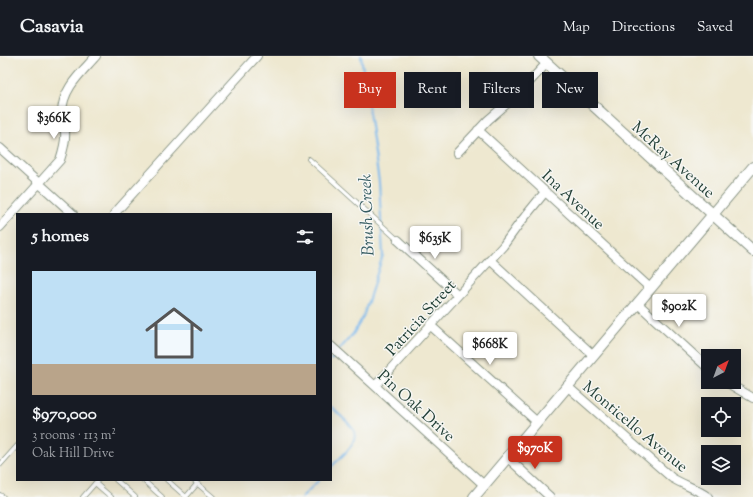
<!DOCTYPE html>
<meta charset="utf-8">
<style>
body{margin:0;font-family:"Sorts Mill Goudy",serif;background:#242831;color:#f1f3f6;height:100vh;display:flex;flex-direction:column;font-size:15px;white-space:nowrap}
*{box-sizing:border-box;margin:0}
p{font-size:13px;color:#9ea1a6}
.icon{flex:none;width:22px;height:22px;fill:none;stroke:currentColor;stroke-width:2;stroke-linecap:round;stroke-linejoin:round}
.map{position:relative;flex:1;overflow:hidden}
.sheet{position:absolute;left:16px;top:157px;width:316px;height:268px;display:flex;flex-direction:column;background:#171b24;border-radius:0px;box-shadow:0 4px 16px #0002}
.sheet>*{flex:none}
.top-card{position:absolute;left:344px;top:16px;width:349px;height:36px;display:flex;gap:8px}
.needle{width:26px;rotate:41deg}
.controls{position:absolute;left:701px;top:293px;display:grid;gap:8px}
.controls a{display:grid;place-items:center;width:40px;height:40px;border-radius:0px;background:#171b24;box-shadow:0 4px 16px #0002;font-size:20px}
.price{position:absolute;translate:-50% -34px;padding:0 9px;border-radius:4px;background:#fff;color:#222;font-size:13px;line-height:26px;filter:drop-shadow(0 1px 2px #0008)}
.price::after{content:'';position:absolute;left:50%;top:24px;width:12px;height:9px;margin-left:-6px;background:inherit;clip-path:polygon(0 0,100% 0,50% 100%)}
.price.selected{background:#c8321e;color:#fff}
ul{padding:0;list-style:none}
li{display:grid;align-content:center;gap:8px;height:212px;padding:0 16px}
li span{display:grid;place-items:center;height:124px;border-radius:0px;color:#555}
li>.icon{margin-inline-start:auto}
span .icon{width:72px;height:72px;fill:#fffc;stroke-width:1}
li b{font-size:17px}
h2{display:flex;justify-content:space-between;align-items:center;height:48px;padding:0 16px;font-size:17px}
.tag{padding:0 14px;border-radius:0px;background:#171b24;box-shadow:0 4px 16px #0002;font-size:14px;line-height:36px}
.tag.selected{background:#c8321e;color:#fff}
header{display:flex;align-items:center;gap:24px;box-sizing:border-box;height:56px;padding:0 20px;background:#171b24;border-bottom:1px solid #363941}
header strong{font-size:19px}
nav{display:flex;gap:22px;margin-inline-start:auto;font-size:14px}
.map>svg:first-child{display:block}
</style>
<header>
<strong>Casavia</strong>
<nav><a>Map</a><a>Directions</a><a>Saved</a></nav>
</header>
<div class="map">
<svg width="753" height="441" viewBox="0 0 753 441">
<rect width="100%" height="100%" fill="#f6f6f2"/>
<filter id="ink" filterUnits="userSpaceOnUse"><feTurbulence type="fractalNoise" baseFrequency=".025" numOctaves="2"/><feDisplacementMap in="SourceGraphic" scale="8" xChannelSelector="R" yChannelSelector="G"/><feConvolveMatrix kernelMatrix="1 2 1 2 8 2 1 2 1" color-interpolation-filters="sRGB"/></filter>
<filter id="wash" filterUnits="userSpaceOnUse"><feTurbulence type="fractalNoise" baseFrequency=".012" numOctaves="4" result="noise"/><feDisplacementMap in="SourceGraphic" scale="16" xChannelSelector="R" yChannelSelector="G"/><feGaussianBlur stdDeviation="0.9" result="paint"/><feColorMatrix in="noise" values="0 0 0 0 0 0 0 0 0 0 0 0 0 0 0 0 0 1.4 0 .05"/><feComposite in="paint" operator="in"/></filter>
<g filter="url(#wash)">
<rect width="100%" height="100%" fill="#eee8d0"/>
<g fill="none" stroke-linecap="round" stroke-linejoin="round">
<path stroke="#7ab9ee" stroke-width="2" d="M339,294L353,278L363,261L383,199L379,126L361,0
M331,304L337,298
M331,351C338,358 348,365 353,373C361,387 339,402 331,411
M302,441L319,424"/>
</g>
</g>
<g filter="url(#ink)">
<g fill="none" stroke-linecap="round" stroke-linejoin="round">
<defs>
<path id="service" d="M309,103L398,184
M0,409L17,390
M116,424L135,441
M143,424L162,441
M167,424L186,441
M193,424L213,441
M95,427L111,441
M0,439L3,441
M83,441L98,424
M186,441L197,428"/>
<path id="minor" d="M478,74L650,232
M0,92L73,158
M457,97L488,64L517,39L547,7
M114,158L257,0
M0,171L60,104C63,95 66,85 65,76C64,70 62,64 62,57C62,33 81,17 96,0
M398,184L458,239
M490,204L593,299
M637,247L708,312
M430,269L537,366
M331,290L484,429
M726,326L753,342
M375,330L503,190L519,168L545,136
M567,330L672,422C684,429 697,433 708,441
M507,401L550,441"/>
<path id="tertiary" d="M539,0L753,195
M474,441L753,111"/>
</defs>
<use href="#service" stroke="#869282" stroke-width="5.5"/>
<use href="#minor" stroke="#869282" stroke-width="10"/>
<use href="#tertiary" stroke="#869282" stroke-width="12"/>
<use href="#service" stroke="#fff" stroke-width="4"/>
<use href="#minor" stroke="#fff" stroke-width="8"/>
<use href="#tertiary" stroke="#fff" stroke-width="10"/>
</g>
</g>
<g text-anchor="middle" stroke-width="3" stroke-linejoin="round" paint-order="stroke">
<g font-size="16" fill="#1f3d34" stroke="#f6f6f2">
<text transform="translate(674 103) rotate(42)" y="6">McRay Avenue</text>
<text transform="translate(574 143) rotate(43)" y="6">Ina Avenue</text>
<text transform="translate(420 261) rotate(-48)" y="6">Patricia Street</text>
<text transform="translate(417 349) rotate(42)" y="6">Pin Oak Drive</text>
<text transform="translate(636 370) rotate(40)" y="6">Monticello Avenue</text>
</g>
<g font-size="17" font-style="italic" fill="#365c62" stroke="#f6f6f2">
<text transform="translate(366 159) rotate(-92)" y="6">Brush Creek</text>
</g>
</g>
</svg>
<div class="controls">
<a><svg class="needle" viewBox="-14 -14 28 28"><path d="M0-13l5 13h-10z" fill="#e53935"/><path d="M0 13l5-13h-10z" fill="#9ea1a6"/></svg></a>
<a><svg class="icon" aria-label="locate" viewBox="0 0 24 24"><circle cx="12" cy="12" r="6"/><path d="M12 2v4M12 18v4M2 12h4M18 12h4"/></svg></a>
<a><svg class="icon" aria-label="layers" viewBox="0 0 24 24"><path d="M12 4l9 5-9 5-9-5zM3 14l9 5 9-5"/></svg></a>
</div>
<b class="price" style="left:54px;top:84px">$366K</b>
<b class="price" style="left:435px;top:204px">$635K</b>
<b class="price" style="left:679px;top:272px">$902K</b>
<b class="price" style="left:490px;top:310px">$668K</b>
<b class="price selected" style="left:535px;top:414px">$970K</b>
<div class="top-card">
<a class="tag selected">Buy</a>
<a class="tag">Rent</a>
<a class="tag">Filters</a>
<a class="tag">New</a>
</div>
<section class="sheet">
<h2>5 homes<svg class="icon" aria-label="filters" viewBox="0 0 24 24"><path d="M4 7h16M4 17h16"/><circle cx="9" cy="7" r="2"/><circle cx="15" cy="17" r="2"/></svg></h2>
<ul>
<li><span style="background:linear-gradient(#bfe0f5 75%,#b9a48a 0)"><svg class="icon" aria-label="home" viewBox="0 0 24 24"><path d="M3 11l9-7 9 7M6 9v11h12V9"/></svg></span><div><b>$970,000</b><p>3 rooms · 113 m²</p><p>Oak Hill Drive</p></div></li>
</ul>
</section>
</div>
